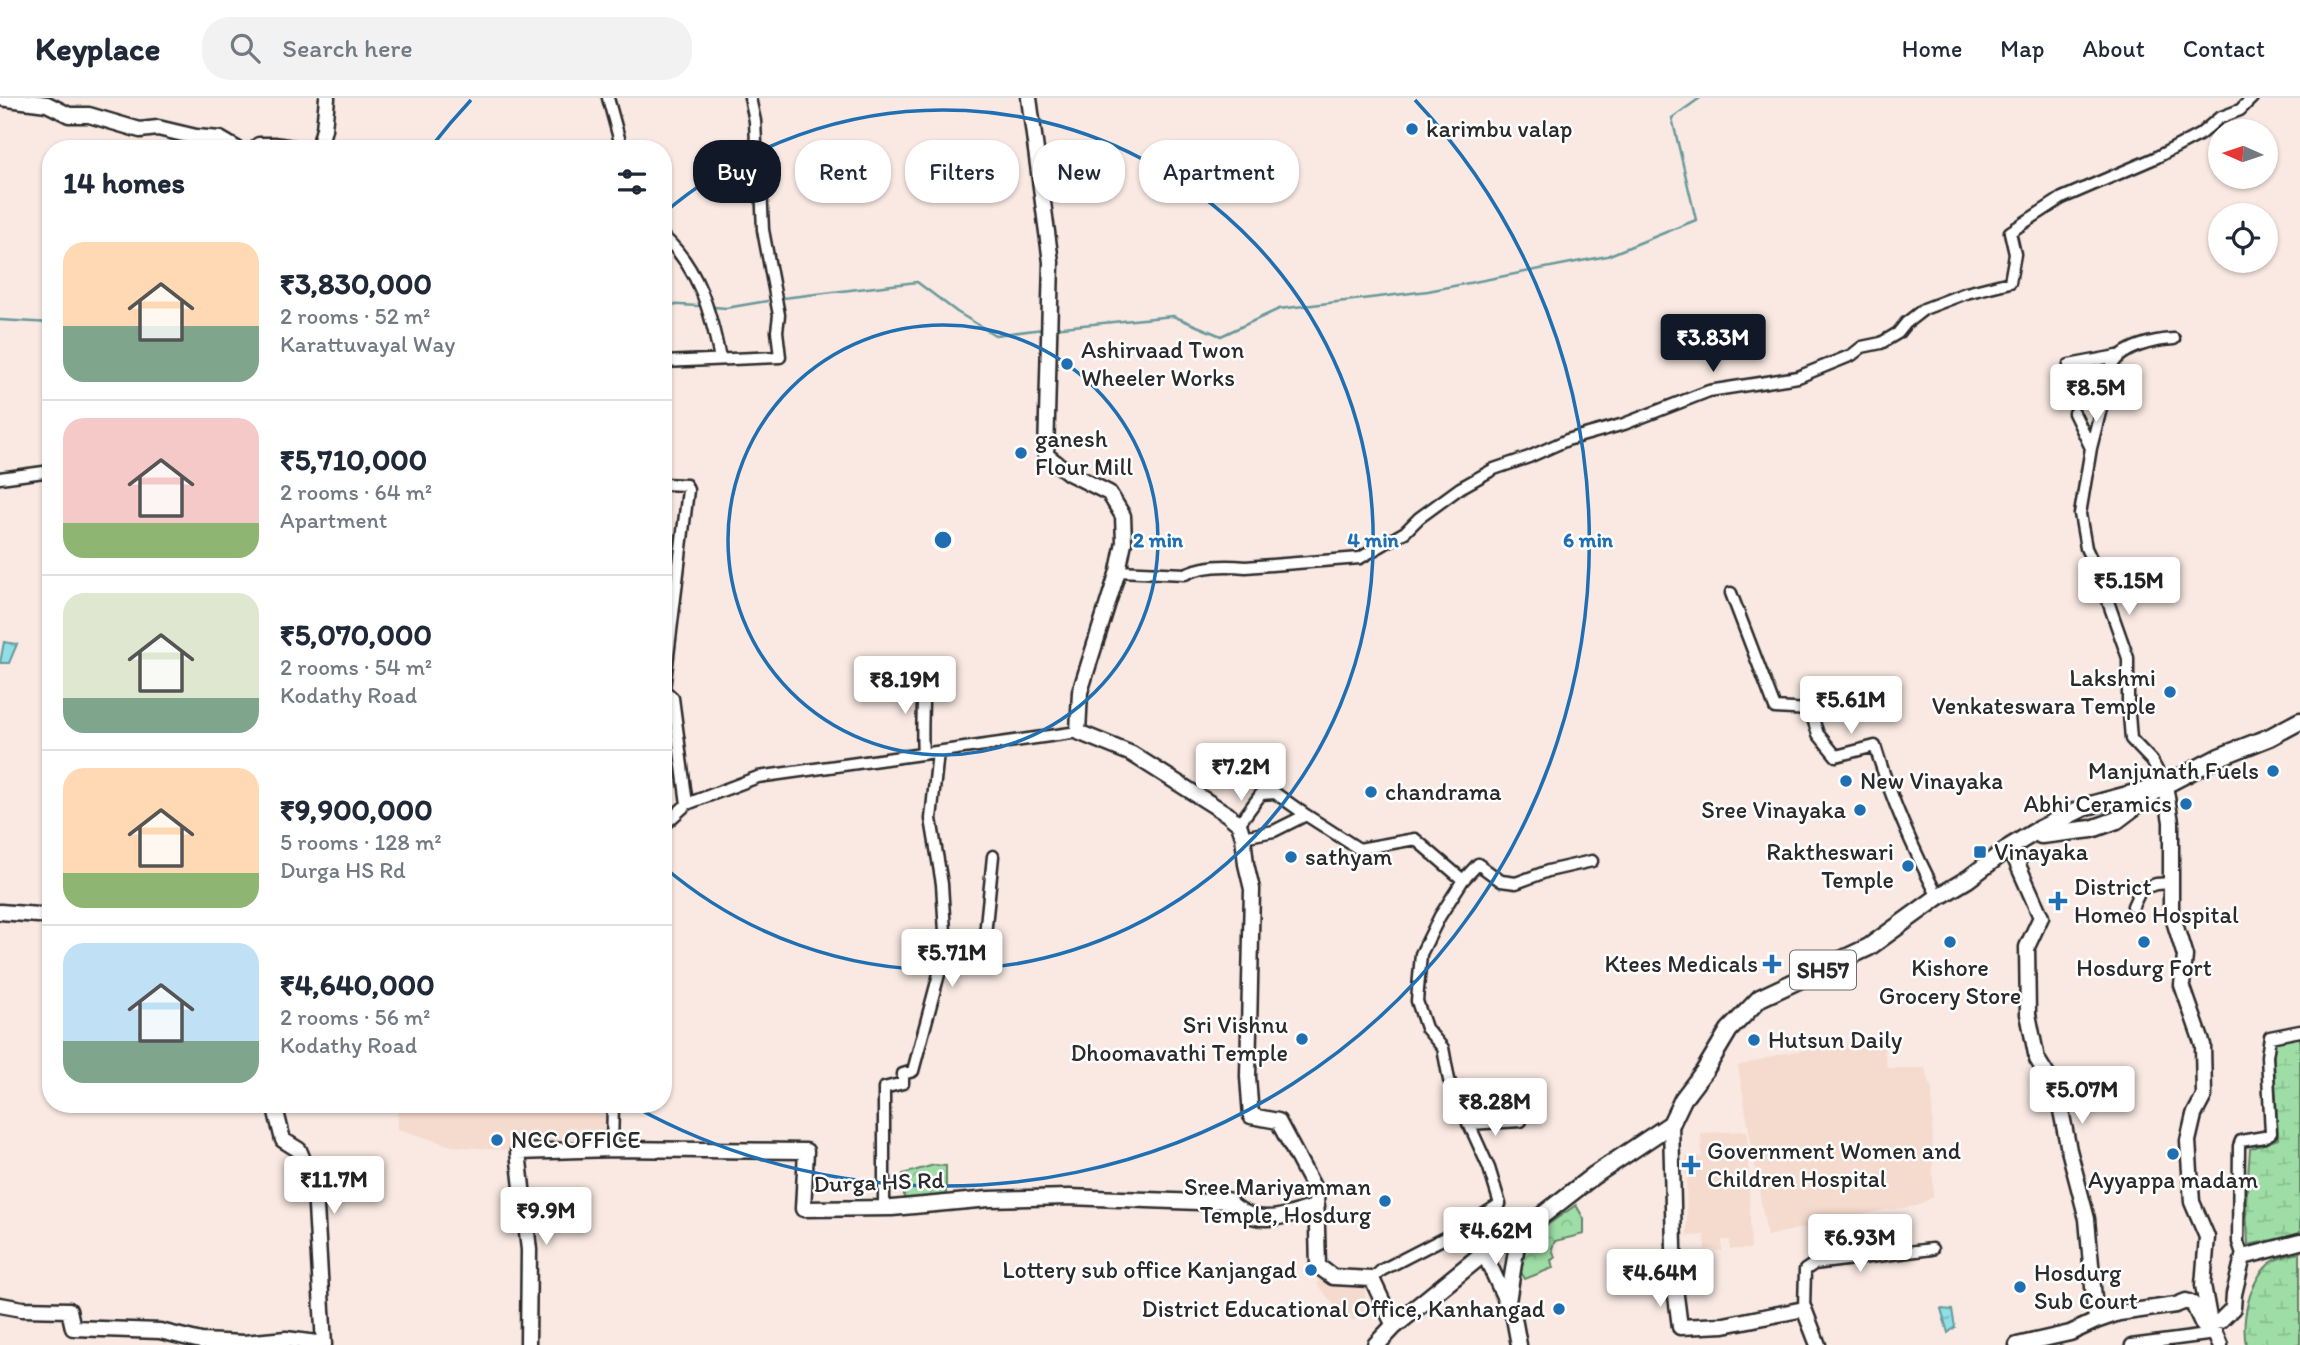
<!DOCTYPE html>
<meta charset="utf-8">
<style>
body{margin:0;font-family:Itim,sans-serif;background:#f2f2f3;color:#1f2937;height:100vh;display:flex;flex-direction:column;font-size:26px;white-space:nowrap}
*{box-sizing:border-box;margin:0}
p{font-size:23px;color:#747a83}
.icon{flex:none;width:38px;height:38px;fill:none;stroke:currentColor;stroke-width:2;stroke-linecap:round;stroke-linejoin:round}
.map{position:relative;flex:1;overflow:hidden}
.drawer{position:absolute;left:42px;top:42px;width:630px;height:973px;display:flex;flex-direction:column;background:#fff;border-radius:28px;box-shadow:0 2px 5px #0004}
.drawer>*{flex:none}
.hud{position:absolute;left:693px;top:42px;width:665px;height:63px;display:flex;gap:14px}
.needle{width:46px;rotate:273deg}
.fabs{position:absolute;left:2208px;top:21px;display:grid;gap:14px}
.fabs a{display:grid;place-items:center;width:70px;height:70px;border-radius:50%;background:#fff;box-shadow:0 2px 5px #0004;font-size:35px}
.price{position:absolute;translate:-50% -60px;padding:0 16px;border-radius:7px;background:#fff;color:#222;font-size:23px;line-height:46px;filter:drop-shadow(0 2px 4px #0008)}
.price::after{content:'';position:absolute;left:50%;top:42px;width:21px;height:16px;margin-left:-10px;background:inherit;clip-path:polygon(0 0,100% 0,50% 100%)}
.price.on{background:#111827;color:#fff}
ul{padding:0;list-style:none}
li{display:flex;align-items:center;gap:21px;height:175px;padding:0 21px}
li+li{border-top:2px solid #e0e1e3}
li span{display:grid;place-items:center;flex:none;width:196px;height:140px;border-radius:21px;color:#555}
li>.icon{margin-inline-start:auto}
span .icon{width:84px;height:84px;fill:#fffc;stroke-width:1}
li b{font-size:30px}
h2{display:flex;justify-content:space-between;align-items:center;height:84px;padding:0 21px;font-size:30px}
.pill{padding:0 24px;border-radius:28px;background:#fff;box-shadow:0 2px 5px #0004;font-size:24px;line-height:63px}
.pill.on{background:#111827;color:#fff}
header{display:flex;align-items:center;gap:42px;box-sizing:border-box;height:98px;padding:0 35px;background:#fff;border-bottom:2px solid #e0e1e3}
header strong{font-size:33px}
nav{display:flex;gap:38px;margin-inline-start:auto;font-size:24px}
.search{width:490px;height:63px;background:#f2f2f3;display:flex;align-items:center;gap:18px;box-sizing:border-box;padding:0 24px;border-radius:28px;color:#747a83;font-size:26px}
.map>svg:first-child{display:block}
</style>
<header>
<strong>Keyplace</strong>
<div class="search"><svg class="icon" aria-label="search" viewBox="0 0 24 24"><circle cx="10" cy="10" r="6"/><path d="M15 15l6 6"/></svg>Search here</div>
<nav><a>Home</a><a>Map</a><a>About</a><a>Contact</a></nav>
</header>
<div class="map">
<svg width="2300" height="1247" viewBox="0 0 2300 1247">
<defs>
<pattern id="forest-crowns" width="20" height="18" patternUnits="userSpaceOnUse" patternTransform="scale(1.75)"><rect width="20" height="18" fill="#9edea6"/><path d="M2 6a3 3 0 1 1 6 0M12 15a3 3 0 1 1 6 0" fill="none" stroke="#88bf8f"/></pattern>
<pattern id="wetland-marsh" width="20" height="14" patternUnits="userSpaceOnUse" patternTransform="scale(1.75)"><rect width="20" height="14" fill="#9edea6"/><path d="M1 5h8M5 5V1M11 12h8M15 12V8" fill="none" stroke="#88bf8f"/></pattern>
<pattern id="water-ripples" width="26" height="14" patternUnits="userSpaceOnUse" patternTransform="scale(1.75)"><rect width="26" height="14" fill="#8fe0e6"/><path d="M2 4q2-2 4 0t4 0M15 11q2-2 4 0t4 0" fill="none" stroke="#7cc0c5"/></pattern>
</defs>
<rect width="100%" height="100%" fill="#f9e9e2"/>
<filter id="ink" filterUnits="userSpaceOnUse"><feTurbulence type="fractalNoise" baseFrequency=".0143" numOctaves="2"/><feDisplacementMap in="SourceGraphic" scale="14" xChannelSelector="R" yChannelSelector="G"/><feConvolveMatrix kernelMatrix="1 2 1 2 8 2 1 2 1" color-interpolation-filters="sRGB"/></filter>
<g filter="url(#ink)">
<path fill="#f5dace" d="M1883,941L1887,970H1925L1932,992L1933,1099L1916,1108L1883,1112L1767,1138L1738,968L1785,955Z
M397,1006H617L615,1055L515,1053L452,1048L398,1031Z
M1747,1033L1751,1151H1730V1142H1722V1153L1705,1151V1137L1687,1138L1686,1058L1702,1059L1701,1035Z
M1321,1179L1365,1188V1214L1353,1223L1343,1218L1317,1186Z"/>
<path fill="url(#forest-crowns)" stroke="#648468" stroke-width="2" d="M934,1067L946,1068V1096L919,1101L904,1100L903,1076Z
M1576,1107L1584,1121V1136L1555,1143L1552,1150L1555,1160L1551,1162L1553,1170L1525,1181L1521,1174L1526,1146L1536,1135Z"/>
<path fill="url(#wetland-marsh)" stroke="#648468" stroke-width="2" d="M2300,936V1136L2248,1147L2246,1105L2250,1051L2278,1041L2273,944Z
M2300,1155V1247H2246C2241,1222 2249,1184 2269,1166C2276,1159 2291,1157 2300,1155Z"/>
<path fill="url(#water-ripples)" stroke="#67989b" stroke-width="2" d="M4,544L17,546L9,565H0Z
M1941,1211L1952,1212L1955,1229L1948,1235Z"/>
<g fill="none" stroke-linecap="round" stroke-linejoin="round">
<path stroke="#67989b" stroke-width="2.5" d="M783,200L917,184L957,214L995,237L1043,231
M663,206L698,208
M714,209L726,210L767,203
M0,222L51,225
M1053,230L1173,218L1221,238L1279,211L1428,193L1607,158L1696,122L1672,20L1700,0"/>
<defs>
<path id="street" d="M608,0L622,51
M663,138C699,170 711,215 720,261
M663,264L780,259L777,233L779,217L763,132L761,88L757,67L755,23L750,0
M2069,267L2117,258
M2074,315L2091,350
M0,380L51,373
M663,386L686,387L688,392L664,591
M1118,473L1185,476C1203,467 1227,467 1246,469L1360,460L1405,434L1419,420L1460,390L1494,371L1529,359L1567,342L1624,326L1709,293L1798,279L1852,257L1862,249L1881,245L1898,235L1906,225L1924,211L1966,195L2010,184L2015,156L2010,134L2062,100L2155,60L2199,37L2219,20L2240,12L2252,0
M1731,495L1775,610L1810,612L1818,636L1836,658L1875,648C1891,701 1912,749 1938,799
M663,591L673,600L687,706
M923,656C921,630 924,605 923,578
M2165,687L2152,663L2131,641L2128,604V560L2099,478L2086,450L2080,416L2091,350L2112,267C2123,249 2153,242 2174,241
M1239,726L1261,696L1275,695L1306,717
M663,728L687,706L758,679L1078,634
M1243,739L1274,733L1306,717L1359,751L1415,741L1463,782
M2133,808L2141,791L2156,786L2171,785
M946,850L984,847L993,758
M1468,1026L1521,1023
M612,1051L613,1006
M884,1110V990L903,985V976L913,973L946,850L942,786L931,721L938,654
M2243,1159L2238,1144L2239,1048L2241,1043L2264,1039L2271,1035L2267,958L2270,939L2300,933
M1372,1181L1382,1172L1452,1136L1500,1106L1489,1070L1449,982L1443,950L1426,930L1417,903L1421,856L1440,818L1463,782L1478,766L1501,783L1516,785L1548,773L1592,763
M1804,1211L1805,1172L1814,1166L1932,1151
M2131,1247L2215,1236"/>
<path id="secondary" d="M0,0L47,6L69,17H89L140,32L158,30L196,39L220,41L237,51
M1029,0L1051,164L1046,357L1069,375L1109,395L1123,418L1124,444L1118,473L1080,594L1078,634L1132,656L1227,716L1239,726L1243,739L1246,766L1252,791L1248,979L1251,1018L1278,1023L1316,1094L1318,1168L1333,1179L1372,1181L1394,1228
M258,51L259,47H274L299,51
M312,51L320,46L324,31L327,0
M2165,687L2171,724V813L2185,858L2182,887L2203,947L2204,998L2194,1017L2188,1043L2192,1104L2207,1139L2203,1187L2210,1225L2220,1247
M2010,749L2041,819L2027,849L2028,916L2037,961L2057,993L2069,1052L2087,1121L2096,1223L2070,1235L2017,1247
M0,814L51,818
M274,1006L283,1042L299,1052L315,1091L324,1247
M1671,1026L1675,1190L1680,1229L1724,1227L1804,1211L1818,1247
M1484,1155L1514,1220L1519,1247
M1508,1204L1519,1133
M0,1207L22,1211L69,1212L73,1230L160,1233L201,1243L244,1245L286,1241L324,1246
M2096,1223L2119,1215L2176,1207L2186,1203L2193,1206L2203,1227L2220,1223L2233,1210L2234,1196L2243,1159L2300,1144
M528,1247L529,1152L518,1054L612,1051L806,1053L803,1111L892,1110L989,1101L1069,1099L1199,1104L1227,1102C1256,1131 1282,1119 1317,1108"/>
<path id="primary" d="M2041,737L2092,731L2117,722L2154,694
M1376,1247L1394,1228L1484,1155L1539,1120L1593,1078L1671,1026L1683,1001L1705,972L1729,932L1760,900L1869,849L1938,799L1968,781L2010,749L2038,732L2087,708L2165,687L2219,659L2270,639L2300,623"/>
</defs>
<use href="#street" stroke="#2b2b2b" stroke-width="15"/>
<use href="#secondary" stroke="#2b2b2b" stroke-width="19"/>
<use href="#primary" stroke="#2b2b2b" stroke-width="21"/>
<use href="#street" stroke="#fff" stroke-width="10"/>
<use href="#secondary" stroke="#fff" stroke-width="14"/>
<use href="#primary" stroke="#fff" stroke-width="16"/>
</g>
</g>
<g fill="none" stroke="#1f6fb2" stroke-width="3.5">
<circle cx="943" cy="442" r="215"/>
<path d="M664 115A430 430 0 1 1 664 769"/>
<path d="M431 49A645 645 0 0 1 471 2M1415 2A645 645 0 0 1 635 1009"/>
</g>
<g fill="#1f6fb2" stroke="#fff" stroke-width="2.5">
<circle cx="1412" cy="31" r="7"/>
<circle cx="1067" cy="266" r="7"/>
<circle cx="1021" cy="355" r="7"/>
<circle cx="2170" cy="594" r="7"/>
<circle cx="2273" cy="673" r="7"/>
<circle cx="1846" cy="683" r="7"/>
<circle cx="1371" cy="694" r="7"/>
<circle cx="2186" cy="706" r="7"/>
<circle cx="1860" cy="712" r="7"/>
<rect x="1973" y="747" width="14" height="14" rx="3.5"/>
<circle cx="1291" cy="759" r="7"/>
<circle cx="1908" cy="768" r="7"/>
<path d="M2054.5 792.5h7v7h7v7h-7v7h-7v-7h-7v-7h7z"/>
<circle cx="1950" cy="844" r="7"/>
<circle cx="2144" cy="844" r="7"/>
<path d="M1768.5 855.5h7v7h7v7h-7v7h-7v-7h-7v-7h7z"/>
<circle cx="1302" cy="941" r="7"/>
<circle cx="1754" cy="942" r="7"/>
<circle cx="497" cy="1042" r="7"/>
<circle cx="2173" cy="1056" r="7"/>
<path d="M1687.5 1056.5h7v7h7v7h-7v7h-7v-7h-7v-7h7z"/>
<circle cx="1385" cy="1103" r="7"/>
<circle cx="1311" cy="1172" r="7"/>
<circle cx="2020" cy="1189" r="7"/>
<circle cx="1559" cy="1211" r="7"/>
</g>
<g text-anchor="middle" stroke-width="5" stroke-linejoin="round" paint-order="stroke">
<rect fill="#fff" stroke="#6b6b6b" stroke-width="2" x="1790" y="852.5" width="66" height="39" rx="5"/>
<g font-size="23" font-weight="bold" fill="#2b2b2b">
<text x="1823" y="880">SH57</text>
</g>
<g font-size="24" fill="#2b2b2b" stroke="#fff" text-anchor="start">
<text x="1426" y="39">karimbu valap</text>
<text x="1081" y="260">Ashirvaad Twon<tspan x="1081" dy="28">Wheeler Works</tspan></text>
<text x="1035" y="349">ganesh<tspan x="1035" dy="28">Flour Mill</tspan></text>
<text x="2156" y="588" text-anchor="end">Lakshmi<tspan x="2156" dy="28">Venkateswara Temple</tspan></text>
<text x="2259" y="681" text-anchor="end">Manjunath Fuels</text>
<text x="1860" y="691">New Vinayaka</text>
<text x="1385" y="702">chandrama</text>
<text x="2172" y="714" text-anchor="end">Abhi Ceramics</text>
<text x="1846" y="720" text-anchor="end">Sree Vinayaka</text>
<text x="1894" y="762" text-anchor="end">Raktheswari<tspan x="1894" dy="28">Temple</tspan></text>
<text x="1994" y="762">Vinayaka</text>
<text x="1305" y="767">sathyam</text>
<text x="2074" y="797">District<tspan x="2074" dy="28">Homeo Hospital</tspan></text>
<text x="1758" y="874" text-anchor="end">Ktees Medicals</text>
<text x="1950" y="878" text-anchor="middle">Kishore<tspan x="1950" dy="28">Grocery Store</tspan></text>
<text x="2144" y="878" text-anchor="middle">Hosdurg Fort</text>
<text x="1288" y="935" text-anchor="end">Sri Vishnu<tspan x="1288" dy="28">Dhoomavathi Temple</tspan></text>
<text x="1768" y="950">Hutsun Daily</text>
<text x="511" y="1050">NCC OFFICE</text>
<text x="1707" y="1061">Government Women and<tspan x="1707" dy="28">Children Hospital</tspan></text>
<text x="2173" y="1090" text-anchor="middle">Ayyappa madam</text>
<text x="1371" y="1097" text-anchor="end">Sree Mariyamman<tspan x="1371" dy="28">Temple, Hosdurg</tspan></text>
<text x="1297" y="1180" text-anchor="end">Lottery sub office Kanjangad</text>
<text x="2034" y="1183">Hosdurg<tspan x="2034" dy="28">Sub Court</tspan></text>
<text x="1545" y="1219" text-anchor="end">District Educational Office, Kanhangad</text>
</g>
<g font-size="24" fill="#2b2b2b" stroke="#fff">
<text transform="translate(879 1084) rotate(-2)" y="8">Durga HS Rd</text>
</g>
</g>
<circle cx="943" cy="442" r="10" fill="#1f6fb2" stroke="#fff" stroke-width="3.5"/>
<g font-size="21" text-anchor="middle" font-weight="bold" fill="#1f6fb2" stroke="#fff" stroke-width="5" stroke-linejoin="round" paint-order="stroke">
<text x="1158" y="449">2 min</text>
<text x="1373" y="449">4 min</text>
<text x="1588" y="449">6 min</text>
</g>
</svg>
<div class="fabs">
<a><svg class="needle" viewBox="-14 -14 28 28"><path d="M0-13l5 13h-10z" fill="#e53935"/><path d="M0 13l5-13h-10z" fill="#747a83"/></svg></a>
<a><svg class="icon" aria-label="locate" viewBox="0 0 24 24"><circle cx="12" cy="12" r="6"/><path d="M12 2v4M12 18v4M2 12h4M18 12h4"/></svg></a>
</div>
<b class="price on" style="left:1713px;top:276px">₹3.83M</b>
<b class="price" style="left:2096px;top:326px">₹8.5M</b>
<b class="price" style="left:2129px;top:519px">₹5.15M</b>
<b class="price" style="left:905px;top:618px">₹8.19M</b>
<b class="price" style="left:1851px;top:638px">₹5.61M</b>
<b class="price" style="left:1241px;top:705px">₹7.2M</b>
<b class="price" style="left:952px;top:891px">₹5.71M</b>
<b class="price" style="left:2082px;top:1028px">₹5.07M</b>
<b class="price" style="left:1495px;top:1040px">₹8.28M</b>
<b class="price" style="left:334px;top:1118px">₹11.7M</b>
<b class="price" style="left:546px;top:1149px">₹9.9M</b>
<b class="price" style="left:1496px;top:1169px">₹4.62M</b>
<b class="price" style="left:1860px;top:1176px">₹6.93M</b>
<b class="price" style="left:1660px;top:1211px">₹4.64M</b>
<div class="hud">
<a class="pill on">Buy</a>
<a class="pill">Rent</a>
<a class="pill">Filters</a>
<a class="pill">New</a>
<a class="pill">Apartment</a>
</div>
<section class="drawer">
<h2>14 homes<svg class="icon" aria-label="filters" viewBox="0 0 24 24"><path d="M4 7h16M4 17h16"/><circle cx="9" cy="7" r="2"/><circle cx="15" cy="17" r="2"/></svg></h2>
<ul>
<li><span style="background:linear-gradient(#ffd9b3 60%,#7fa58c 0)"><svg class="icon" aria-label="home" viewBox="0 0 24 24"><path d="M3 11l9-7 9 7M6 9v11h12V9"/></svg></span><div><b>₹3,830,000</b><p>2 rooms · 52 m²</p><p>Karattuvayal Way</p></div></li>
<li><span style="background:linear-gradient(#f6c9c9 75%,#8fb573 0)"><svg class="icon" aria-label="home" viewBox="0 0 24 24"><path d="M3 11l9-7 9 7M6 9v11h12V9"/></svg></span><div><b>₹5,710,000</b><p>2 rooms · 64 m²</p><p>Apartment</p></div></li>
<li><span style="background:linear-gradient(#dfe7d0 75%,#7fa58c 0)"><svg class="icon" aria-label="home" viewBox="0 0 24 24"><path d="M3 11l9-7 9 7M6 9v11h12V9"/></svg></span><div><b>₹5,070,000</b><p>2 rooms · 54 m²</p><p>Kodathy Road</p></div></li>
<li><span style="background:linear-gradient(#ffd9b3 75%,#8fb573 0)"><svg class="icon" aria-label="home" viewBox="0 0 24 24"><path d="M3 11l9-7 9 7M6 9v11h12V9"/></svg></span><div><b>₹9,900,000</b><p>5 rooms · 128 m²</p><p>Durga HS Rd</p></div></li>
<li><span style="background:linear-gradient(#bfe0f5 70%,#7fa58c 0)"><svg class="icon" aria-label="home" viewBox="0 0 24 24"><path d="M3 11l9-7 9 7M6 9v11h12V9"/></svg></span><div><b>₹4,640,000</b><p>2 rooms · 56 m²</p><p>Kodathy Road</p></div></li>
</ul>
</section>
</div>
